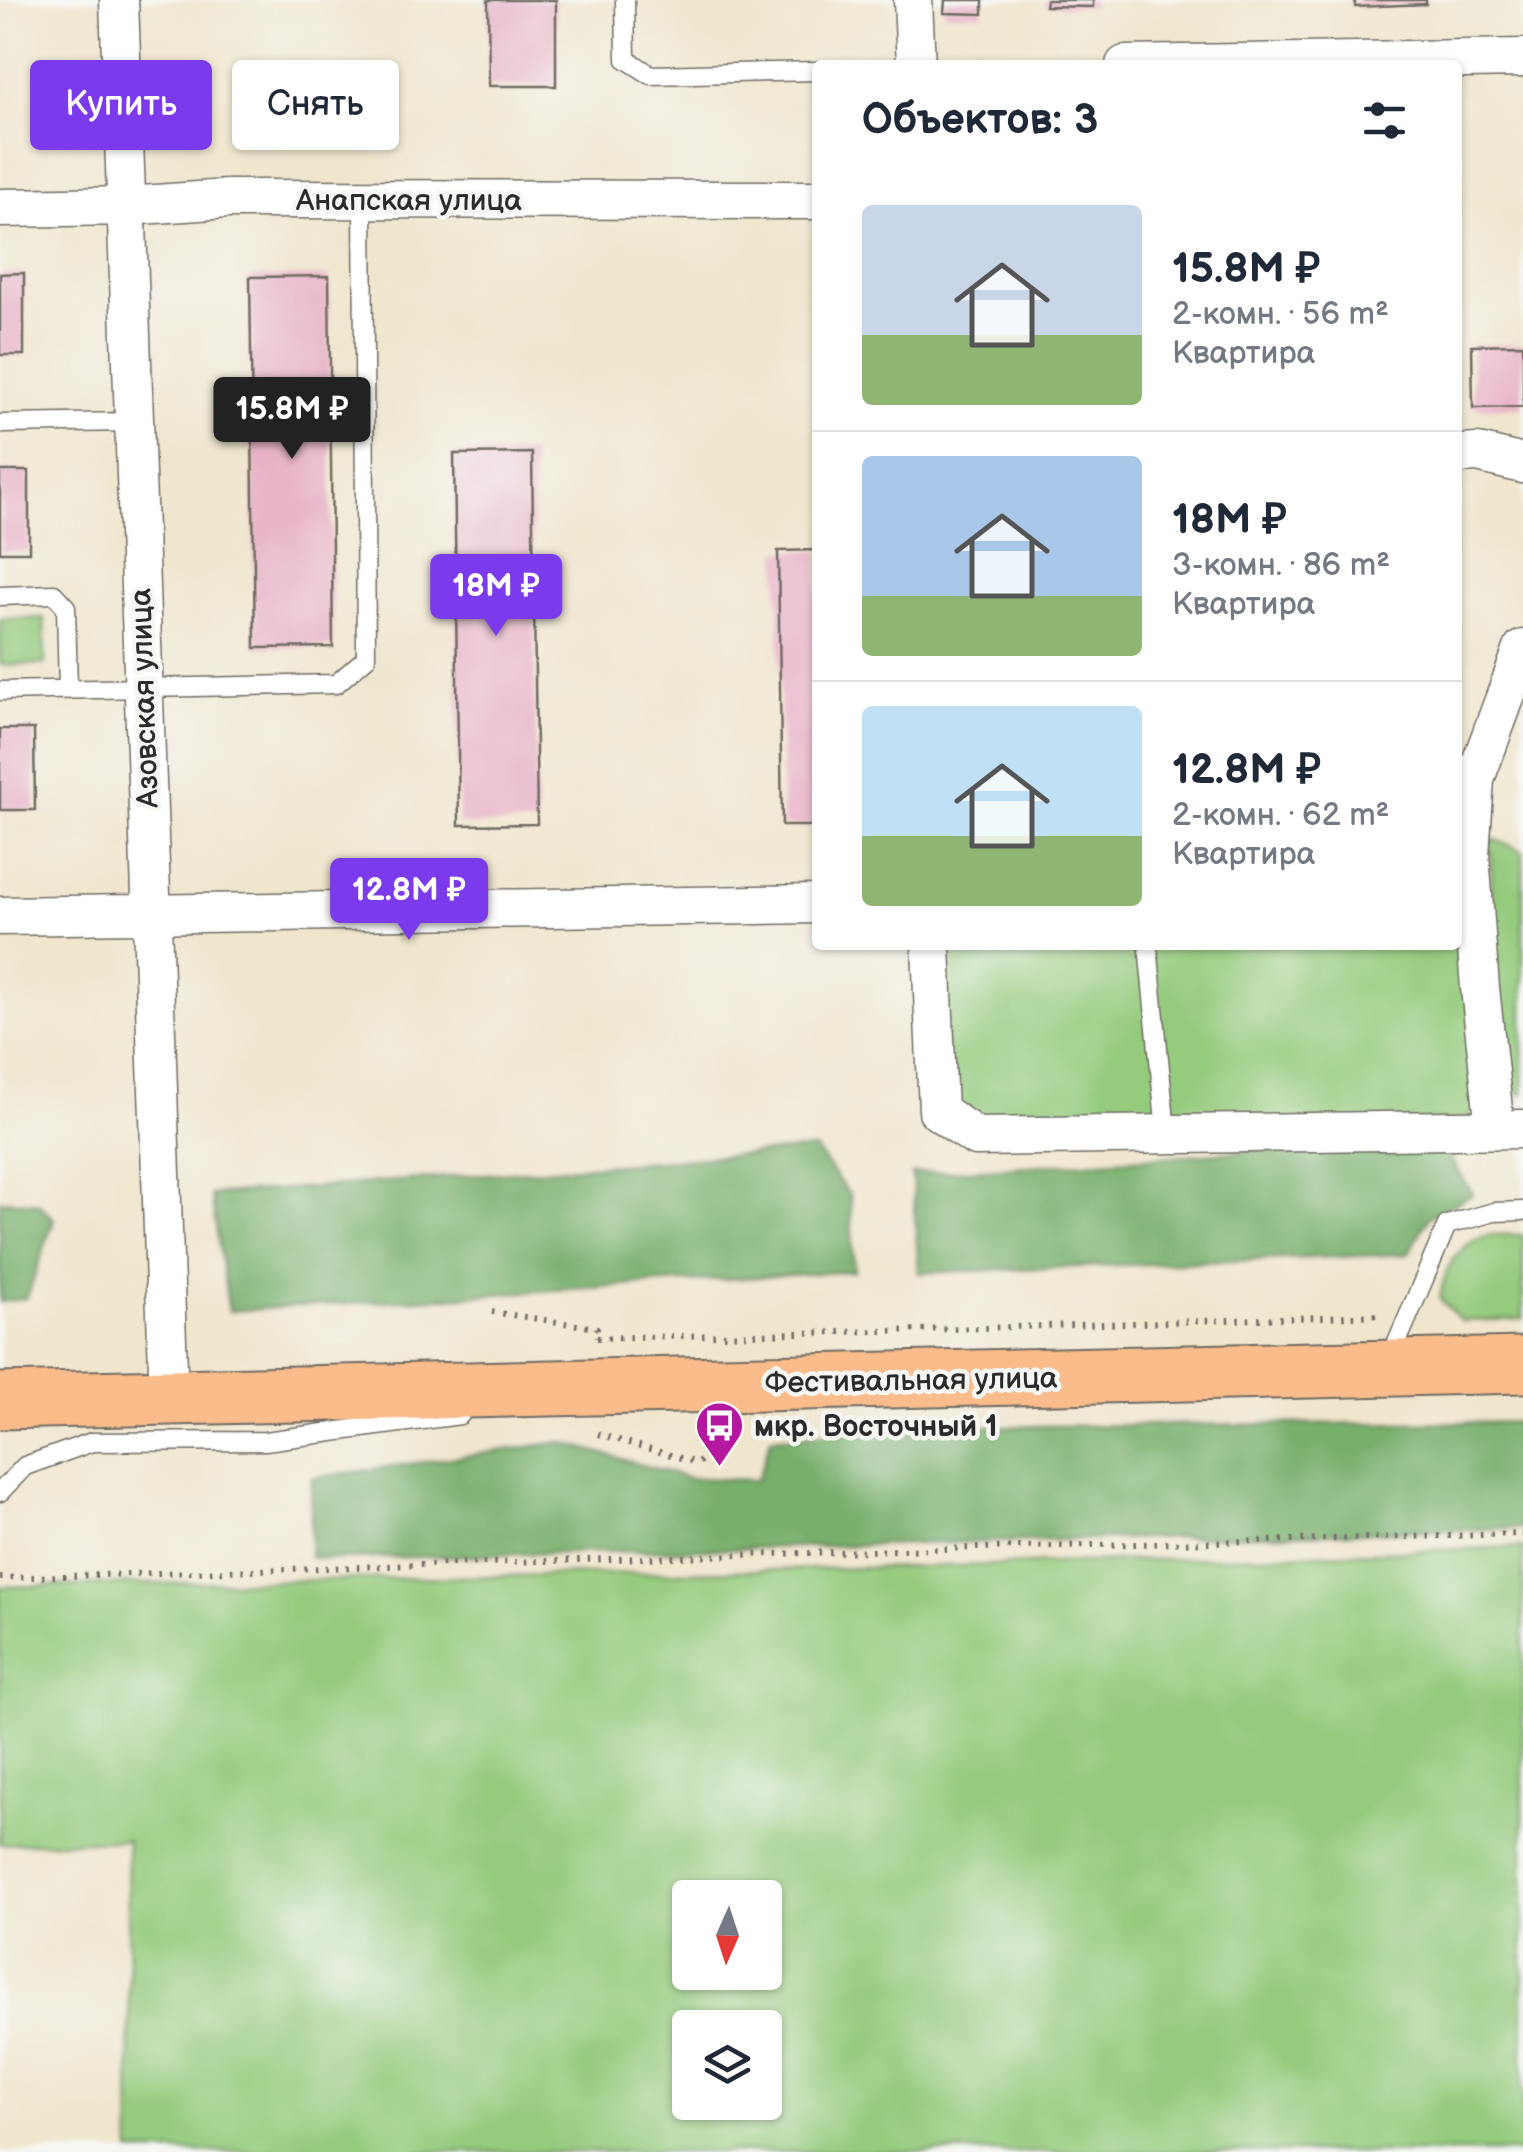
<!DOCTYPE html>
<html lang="ru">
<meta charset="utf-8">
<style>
body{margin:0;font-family:"Balsamiq Sans",sans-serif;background:#f2f2f3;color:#1f2937;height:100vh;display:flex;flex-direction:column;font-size:38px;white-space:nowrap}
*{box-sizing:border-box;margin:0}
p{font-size:32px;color:#747a83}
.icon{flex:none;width:55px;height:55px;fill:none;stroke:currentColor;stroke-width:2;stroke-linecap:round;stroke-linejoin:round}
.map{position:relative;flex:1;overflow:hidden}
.sheet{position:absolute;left:812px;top:60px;width:650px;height:890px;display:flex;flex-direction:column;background:#fff;border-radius:10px;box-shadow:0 2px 8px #0004}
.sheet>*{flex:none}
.banner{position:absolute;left:30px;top:60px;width:632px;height:90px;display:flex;gap:20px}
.needle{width:65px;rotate:183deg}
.fabs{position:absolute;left:672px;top:1880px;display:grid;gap:20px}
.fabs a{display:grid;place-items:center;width:110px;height:110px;border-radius:10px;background:#fff;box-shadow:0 2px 8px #0004;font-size:50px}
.price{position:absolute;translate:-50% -85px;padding:0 22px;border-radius:10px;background:#7c3aed;color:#fff;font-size:32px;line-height:65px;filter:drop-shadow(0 2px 5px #0008)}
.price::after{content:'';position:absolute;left:50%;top:60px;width:30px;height:22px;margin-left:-15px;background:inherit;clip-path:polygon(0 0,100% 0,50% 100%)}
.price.selected{background:#222;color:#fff}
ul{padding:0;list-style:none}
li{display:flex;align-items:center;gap:30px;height:250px;padding:0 50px}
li+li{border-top:2px solid #e0e1e3}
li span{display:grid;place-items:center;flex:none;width:280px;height:200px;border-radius:10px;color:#555}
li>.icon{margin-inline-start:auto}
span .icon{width:120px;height:120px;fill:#fffc;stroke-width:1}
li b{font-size:42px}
h2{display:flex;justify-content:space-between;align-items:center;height:120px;padding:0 50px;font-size:42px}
.chip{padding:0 35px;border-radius:10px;background:#fff;box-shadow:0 2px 8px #0004;font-size:35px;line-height:90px}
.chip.selected{background:#7c3aed;color:#fff}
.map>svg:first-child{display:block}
</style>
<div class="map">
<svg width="1523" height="2152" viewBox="0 0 1523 2152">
<rect width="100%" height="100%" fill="#f6f6f2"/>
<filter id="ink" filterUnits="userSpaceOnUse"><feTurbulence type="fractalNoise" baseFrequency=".01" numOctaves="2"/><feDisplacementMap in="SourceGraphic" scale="20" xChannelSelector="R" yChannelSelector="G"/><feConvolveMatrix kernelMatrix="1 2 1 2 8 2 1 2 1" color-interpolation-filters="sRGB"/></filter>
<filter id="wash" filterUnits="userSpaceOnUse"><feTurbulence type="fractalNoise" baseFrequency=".0048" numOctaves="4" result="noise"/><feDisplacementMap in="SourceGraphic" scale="40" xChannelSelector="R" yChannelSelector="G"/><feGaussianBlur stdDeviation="2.25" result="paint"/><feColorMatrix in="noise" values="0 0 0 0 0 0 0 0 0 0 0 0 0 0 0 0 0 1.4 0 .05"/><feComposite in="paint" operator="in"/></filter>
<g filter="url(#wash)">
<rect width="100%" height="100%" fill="#f0e6ce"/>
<path fill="#94cb7d" stroke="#607b54" stroke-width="2.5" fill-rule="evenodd" d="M44,618L45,664L0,665V619Z
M1490,838L1523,851V1095L1505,1085L1497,1036Z
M1458,903L1480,1098L1466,1120L975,1126L946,1101L943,945H1458Z
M1523,1235V1319L1461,1321L1440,1299C1445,1269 1453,1249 1483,1237C1494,1233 1511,1235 1523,1235Z
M1523,1547V2152H131L127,1840L0,1844V1587L997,1565ZM690,1898H765V1972H690ZM690,2028H765V2102H690Z"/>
<path fill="#77af6c" stroke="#516d4c" stroke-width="2.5" d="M1437,1138L1473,1194L1429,1217L1408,1254L919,1273L912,1174Z
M815,1149L850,1196L854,1271L229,1311L211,1195Z
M0,1200L38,1203L54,1219L27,1298L0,1302Z
M1523,1422V1528L336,1559L310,1557L312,1478L562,1442L688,1478L757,1480L771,1438L915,1427Z"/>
<g id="blocks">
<path fill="#e8b2c7" d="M488,0H556V86H489Z
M945,0H983V14L944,13Z
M1046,0H1093V7L1045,6Z
M1355,0H1426V4L1355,7Z
M24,273V355H0V274Z
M329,276L333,647L255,648L250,277Z
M1523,344V407L1473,408L1472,345Z
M532,453L537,824L459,825L454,454Z
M0,471H29V552H0Z
M818,550V826H782L778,551Z
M0,729H34L35,810H0Z"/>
</g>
</g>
<g filter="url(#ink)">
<use href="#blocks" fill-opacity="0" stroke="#706c64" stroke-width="2.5"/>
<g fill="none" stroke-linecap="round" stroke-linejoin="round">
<defs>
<path id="service" d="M625,0L626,59L651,75L818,71
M0,424L135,422
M0,596L54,594L66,607L68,690
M0,691L336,684L366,658L363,200
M1148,945L1166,1132
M1390,1359L1447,1225L1494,1212L1523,1211
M0,1492L25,1466L92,1442L265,1441L460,1415"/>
<path id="minor" d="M119,0L169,1397
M913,0L916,65
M1125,65L1523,58
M0,208L127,206L227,199L818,200
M1458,454L1478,453L1523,464
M0,916L818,904
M931,945L938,1111L976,1137L1523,1129
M1495,1128L1480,988L1470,855L1475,779L1523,649"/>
<path id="primary" d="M0,1401L1523,1365"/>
</defs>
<use href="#service" stroke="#706c64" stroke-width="21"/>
<use href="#minor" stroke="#706c64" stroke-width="41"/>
<use href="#primary" stroke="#706c64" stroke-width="59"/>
<path stroke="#706c64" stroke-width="6" stroke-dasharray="2.5 8" stroke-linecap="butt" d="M492,1312L597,1328V1338
M597,1338L920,1330L1383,1315
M598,1434L698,1463L709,1453
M0,1578L901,1550L1523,1534"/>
<use href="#service" stroke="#fff" stroke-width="18"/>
<use href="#minor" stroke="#fff" stroke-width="38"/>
<use href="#primary" stroke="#f9bc8a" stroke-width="55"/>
</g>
</g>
<defs>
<symbol id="bus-pin" viewBox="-11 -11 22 30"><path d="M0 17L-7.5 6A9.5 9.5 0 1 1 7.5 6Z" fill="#b5179e" stroke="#f6f6f2"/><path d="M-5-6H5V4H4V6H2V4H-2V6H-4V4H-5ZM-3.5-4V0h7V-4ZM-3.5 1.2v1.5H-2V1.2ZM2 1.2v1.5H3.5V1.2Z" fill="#fff"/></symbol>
</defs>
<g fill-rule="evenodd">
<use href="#bus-pin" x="692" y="1398" width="55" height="75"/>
</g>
<g text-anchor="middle" stroke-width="9" stroke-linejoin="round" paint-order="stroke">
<g font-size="30" fill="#2b2b2b" stroke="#f6f6f2">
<text x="409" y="210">Анапская улица</text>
<text transform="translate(144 698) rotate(-92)" y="10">Азовская улица</text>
<text transform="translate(911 1380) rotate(-1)" y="10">Фестивальная улица</text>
</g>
<g font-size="30" font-weight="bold" fill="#2b2b2b" stroke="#f6f6f2" text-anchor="start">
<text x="754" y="1436">мкр. Восточный 1</text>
</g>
</g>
</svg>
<div class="fabs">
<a><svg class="needle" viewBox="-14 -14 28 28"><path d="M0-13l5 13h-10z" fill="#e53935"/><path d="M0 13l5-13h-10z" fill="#747a83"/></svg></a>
<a><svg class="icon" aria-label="layers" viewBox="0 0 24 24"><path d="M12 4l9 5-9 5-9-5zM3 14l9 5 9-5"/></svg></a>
</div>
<b class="price selected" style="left:292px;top:462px">15.8M ₽</b>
<b class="price" style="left:496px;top:639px">18M ₽</b>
<b class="price" style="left:409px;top:943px">12.8M ₽</b>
<div class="banner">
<a class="chip selected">Купить</a>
<a class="chip">Снять</a>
</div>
<section class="sheet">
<h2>Объектов: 3<svg class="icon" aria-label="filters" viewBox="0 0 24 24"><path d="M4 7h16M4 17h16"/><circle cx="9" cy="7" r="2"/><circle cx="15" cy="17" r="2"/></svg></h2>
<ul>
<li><span style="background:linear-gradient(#c9d6e8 65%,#8fb573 0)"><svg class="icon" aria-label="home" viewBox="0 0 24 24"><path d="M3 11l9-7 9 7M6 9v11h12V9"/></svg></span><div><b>15.8M ₽</b><p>2-комн. · 56 m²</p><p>Квартира</p></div></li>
<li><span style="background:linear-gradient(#a9c7e8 70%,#8fb573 0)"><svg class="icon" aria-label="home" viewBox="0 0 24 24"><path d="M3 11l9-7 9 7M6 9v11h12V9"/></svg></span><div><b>18M ₽</b><p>3-комн. · 86 m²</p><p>Квартира</p></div></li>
<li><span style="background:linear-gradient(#bfe0f5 65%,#8fb573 0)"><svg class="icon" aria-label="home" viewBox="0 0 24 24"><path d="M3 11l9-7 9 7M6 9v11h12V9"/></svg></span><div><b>12.8M ₽</b><p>2-комн. · 62 m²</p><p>Квартира</p></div></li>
</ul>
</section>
</div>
